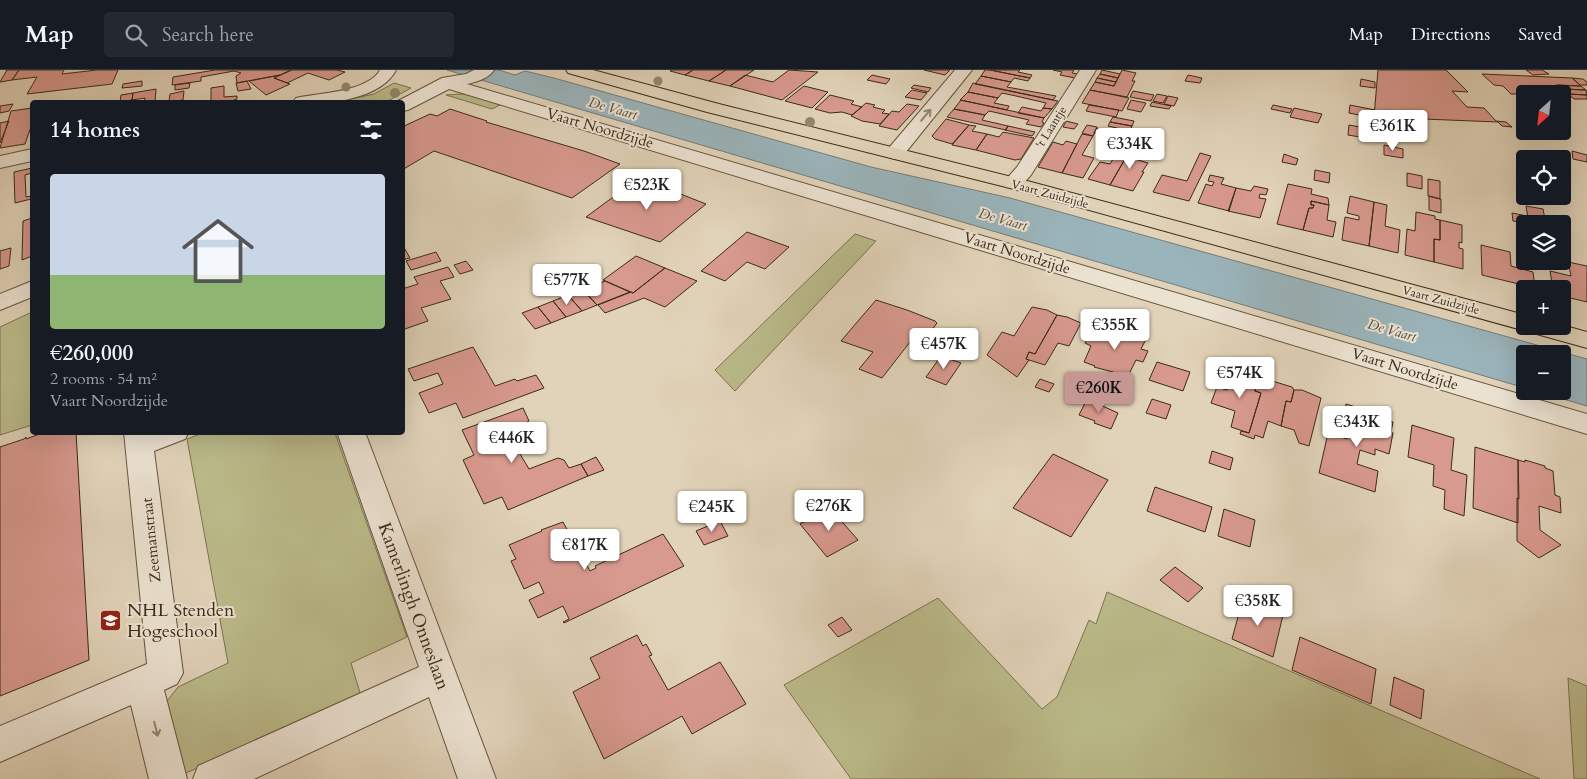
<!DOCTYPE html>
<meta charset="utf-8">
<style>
body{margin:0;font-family:Cardo,serif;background:#242831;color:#f1f3f6;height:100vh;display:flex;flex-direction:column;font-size:19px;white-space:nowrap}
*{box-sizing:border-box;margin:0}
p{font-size:16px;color:#9ea1a6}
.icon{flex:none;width:28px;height:28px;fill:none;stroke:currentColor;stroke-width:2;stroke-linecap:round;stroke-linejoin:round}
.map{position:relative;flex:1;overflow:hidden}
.drawer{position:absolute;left:30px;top:30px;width:375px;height:335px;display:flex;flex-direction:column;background:#171b24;border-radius:5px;box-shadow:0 5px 20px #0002}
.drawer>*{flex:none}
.needle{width:32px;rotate:207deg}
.tools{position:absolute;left:1516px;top:15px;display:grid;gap:10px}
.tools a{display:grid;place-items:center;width:55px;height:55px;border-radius:5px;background:#171b24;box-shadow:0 5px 20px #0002;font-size:25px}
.price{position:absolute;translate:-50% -42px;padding:0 11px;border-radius:5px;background:#fff;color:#222;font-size:16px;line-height:32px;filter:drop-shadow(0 1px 2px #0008)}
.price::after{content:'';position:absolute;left:50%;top:30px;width:15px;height:11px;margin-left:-8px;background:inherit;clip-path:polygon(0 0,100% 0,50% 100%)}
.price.active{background:#c59692;color:#111}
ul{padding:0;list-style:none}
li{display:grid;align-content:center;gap:10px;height:265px;padding:0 20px}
li span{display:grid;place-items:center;height:155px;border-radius:5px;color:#555}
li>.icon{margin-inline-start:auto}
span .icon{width:90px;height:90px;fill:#fffc;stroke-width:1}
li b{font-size:21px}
h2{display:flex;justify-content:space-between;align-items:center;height:60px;padding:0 20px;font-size:21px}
header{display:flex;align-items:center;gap:30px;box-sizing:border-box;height:70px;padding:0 25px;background:#171b24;border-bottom:1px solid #363941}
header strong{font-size:24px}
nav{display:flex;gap:28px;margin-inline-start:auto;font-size:18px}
.search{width:350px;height:45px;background:#242831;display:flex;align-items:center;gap:12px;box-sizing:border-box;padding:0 18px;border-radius:5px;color:#9ea1a6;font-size:19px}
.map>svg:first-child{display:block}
</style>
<header>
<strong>Map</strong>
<div class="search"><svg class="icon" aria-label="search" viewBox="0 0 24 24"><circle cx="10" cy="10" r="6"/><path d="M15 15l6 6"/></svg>Search here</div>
<nav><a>Map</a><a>Directions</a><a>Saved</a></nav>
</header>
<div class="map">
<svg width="1587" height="709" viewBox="0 0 1587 709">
<rect width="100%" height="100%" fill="#e1d3b9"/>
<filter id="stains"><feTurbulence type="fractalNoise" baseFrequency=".004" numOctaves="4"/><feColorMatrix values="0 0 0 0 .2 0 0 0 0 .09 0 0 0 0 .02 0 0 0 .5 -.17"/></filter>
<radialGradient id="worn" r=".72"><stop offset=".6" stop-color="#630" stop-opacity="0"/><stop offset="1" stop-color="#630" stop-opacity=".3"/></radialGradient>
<path fill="#bbba8a" stroke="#7c724f" d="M394,13L411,18L386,32H337L374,24Z
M460,24H470L502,34L492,39L446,25Z
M855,164L876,171L735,321L715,300Z
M32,242V355L0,365V257Z
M205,362L335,363L407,567L351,593L361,626L177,707L156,645L178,617L228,593L187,369Z
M1107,522L1540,709H851L784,615L938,528L1042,639L1057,627L1089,550L1096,554Z
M1568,608L1587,616V709H1574Z"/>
<path fill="#9ab4bb" stroke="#747d78" d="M447,0H499L515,5L525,1L554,8L871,97L1010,128L1587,289V336L1536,321H1562V284H1525V318Z"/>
<path fill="#d8998e" stroke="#3c2b14" d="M7,0H19L12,10L0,12Z
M19,0H64L62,4L97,0H118L112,14L27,24L37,7L12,10Z
M215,0H291L280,5L237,13L236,6L241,3L234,1L201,7V11L172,15L173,7Z
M292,0H337L345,2L329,10L308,3L287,13L274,8Z
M672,0H693L685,5L670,1Z
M693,0H726L709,11L685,5Z
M726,0H754L730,16L709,11Z
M789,0L818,2L782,30L730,16L745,5L773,12Z
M924,0H950L945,5Z
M985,0H990L1030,8L1028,11L1014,8L1011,12L981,6Z
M990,0H1020L1018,2L1032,5L1030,8Z
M1053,0H1074L1072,3L1077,4L1075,8L1060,5L1062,2Z
M1102,0L1120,4L1118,8L1100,4Z
M1122,0L1136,3L1132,11H1135L1127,27L1090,20L1095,12L1114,16Z
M1378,0H1446L1468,22L1452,21L1467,37L1484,38L1496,51L1506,52L1512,57L1502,56L1498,52L1374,47Z
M1526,0H1542L1549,4L1533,5Z
M1100,4L1118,8L1116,12L1097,8Z
M1482,4L1572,8L1581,16L1556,15L1570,27H1562V24H1511L1503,16L1494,15Z
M280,5L274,8L290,14L266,25L249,11Z
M872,5L890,9L886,14L867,10Z
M1188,5L1202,8L1200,13L1185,11Z
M981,6L1011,12L1007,17L1056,26L1053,30L975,14Z
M1097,8L1116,12L1114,16L1095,12Z
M1572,8L1583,9L1587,12V15H1580Z
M1361,9L1375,12V18L1360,16Z
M142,11V16L122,18L123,14Z
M247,11L251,19L238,21L236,13Z
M190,13L189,18L175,20V15Z
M973,13L1053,30L1058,31L1052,39L1043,38L1046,33L1016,26L1002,23L998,28L968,22Z
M914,15L931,18L928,22L911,18Z
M1558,15L1581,16L1586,20L1563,19Z
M224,16V27L237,26V29L234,30L235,32H211V18Z
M804,16L828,22L812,38L785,31Z
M156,19L155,32H144L145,28L132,30L133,23Z
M1563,19L1586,20L1587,25L1568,24Z
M912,20L927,23L921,30L905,27Z
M1090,20L1110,24L1129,28L1122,41L1082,33Z
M184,21L183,30L169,32L170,24Z
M1133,21L1154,25L1151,31L1130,27Z
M968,22L998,28L994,33L1009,36L1007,40L960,30Z
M133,23L132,30L120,32L121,25Z
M1157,24L1167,26L1163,33L1153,31Z
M1568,24L1587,25V29H1574Z
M830,25L854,31L851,34L862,37L852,45L842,42L830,43L815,39Z
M1168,26L1178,28L1174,36L1164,34Z
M961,30L1044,48L1042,52L1044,53L1041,57L1026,54L1029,50L989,41L985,45L954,39Z
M1131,30L1146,33L1141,42L1127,39Z
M1152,32L1171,36L1169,39L1150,36Z
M866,33L875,35L873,37L885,40L882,43L889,44L880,54L862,51L851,46Z
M13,34L9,41L0,43V36Z
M907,34L919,36L897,60L879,56L892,41L899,42Z
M1089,35L1119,40L1116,47L1086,41Z
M1273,35L1292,39L1290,43L1271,39Z
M1350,35L1375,40L1374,48L1349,43Z
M1022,37L1041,41L1043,38L1052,39L1044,48L1018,43Z
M32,38V54L25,74L0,78L11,41Z
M1294,38L1322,44L1318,53L1290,47Z
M450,39L487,51L486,52L584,81L620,94L572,128L434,81L402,100V57L430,44L437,46Z
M954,39L985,45L982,50L1008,56L1006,60L947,47Z
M1113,47L1134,51L1132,56L1110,52Z
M946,49L969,55L952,74L935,69L932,66Z
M9,51L0,73V53Z
M1066,51L1078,54L1074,59L1063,57Z
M1110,52L1132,56L1130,61L1108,56Z
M969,55L976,56L972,61L987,64L976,80L952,75Z
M1087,55L1097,57L1093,66L1082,63Z
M1349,55L1360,57V67L1348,65Z
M1008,56L1035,62L1032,66L1005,60Z
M1380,56L1403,60L1404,67L1398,66V64L1381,61Z
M1097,58L1112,61L1109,66L1094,63Z
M1003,62L1034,68L1021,89L1015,90L976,80L987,64L999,67Z
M1082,64L1093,66L1082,85L1094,88L1083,108L1062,103Z
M1066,71L1077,74L1062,103L1038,97L1053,72L1063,75Z
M1123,73L1133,75L1110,115L1088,109L1100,92L1110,94Z
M1133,75L1145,78L1138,90L1148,93L1142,102H1144L1133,121L1110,115Z
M1384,75L1403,79V88L1384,85Z
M1572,81L1587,85V92L1573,89Z
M1200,83L1211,86L1189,131L1153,122L1162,105L1187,111Z
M1284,84L1298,89L1296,95L1282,92Z
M1521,84L1539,87V89H1525L1524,93Z
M32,98V110V103L25,105L26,127L31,126V129L15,133L14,102Z
M1315,100L1330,103L1329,113L1314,110Z
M1407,103L1422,106V119L1407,116Z
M1210,105L1224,108L1221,114L1236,118L1229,141L1198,133L1206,114L1212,116L1214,112L1208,111Z
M1428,109L1440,111V129L1428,126Z
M635,111L678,123L706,134L660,172L586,147Z
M1288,114L1312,119L1311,124L1328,128L1329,135L1311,131V135H1314L1313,138H1309L1303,160L1277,154Z
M1254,116L1268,119L1266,125L1260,124L1259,128L1266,129L1260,148L1228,141L1236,118L1251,121Z
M1350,126L1374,132L1369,176L1342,170L1345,147L1359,150V146L1347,143Z
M1429,126L1441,129V143L1429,140Z
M1311,131L1329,135L1327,150L1336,152L1333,167L1303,160L1309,138H1313L1314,135H1311Z
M1374,132L1387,135L1385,156L1400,160L1398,183L1369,176Z
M1526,136L1543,139L1546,154H1529Z
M1416,142L1435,146V149L1440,150V170L1434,169V192L1405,185L1407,159L1415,161Z
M1512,143L1527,146L1528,154L1513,151Z
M32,148V186L22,190L23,151Z
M1440,150L1462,155V173L1459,172V178L1463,179V199L1434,192V169L1440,170Z
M747,162L789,177L765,199L747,192L725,211L701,201Z
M402,174L410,188L402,190Z
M1481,175L1510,182L1511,196L1533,202L1535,218L1482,205Z
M11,178L9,196L0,199V181Z
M436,182L441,191L411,200L406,191Z
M636,186L665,198L633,223L603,210Z
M466,191L473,200L460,204L454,195Z
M1568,192L1587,196V232L1562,226V219H1553L1550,201L1571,206Z
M448,197L454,207L440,211L451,229L421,238L428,251L402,260V219L418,214L414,207Z
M665,198L697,211L665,237L644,228L605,243L598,235L631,222L633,223Z
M605,211L630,222L597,235L583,220Z
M583,220L597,235L582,241L568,225Z
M568,225L582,241L566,247L553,231Z
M876,230L907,240L935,251L937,253L931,261L927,262L920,259L882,308L859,299L873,282L841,271Z
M553,231L566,247L551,253L538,237Z
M538,237L551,253L535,259L522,243Z
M1032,237L1047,240L1057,245L1035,284L1029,282L1026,289L1029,290L1017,307L987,285L1002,262L1014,266Z
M1057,245L1067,247L1081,253L1069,276L1058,273L1045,295L1026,289L1029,282L1035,284Z
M1101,257L1145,271L1141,279L1148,281L1143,292L1136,290L1128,306L1094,297L1095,296L1084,292L1091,276L1085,273L1091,263L1097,265Z
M473,277L495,316L515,309L517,311L536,305L544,318L463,348L456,333L429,343L419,323L443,314L438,303L414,311L408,299Z
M941,286L961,293L946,315L926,307Z
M1157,292L1190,302L1183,321L1149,310Z
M1233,300L1259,307L1255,321L1261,323L1249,363L1231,357L1235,341L1211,333L1217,317L1227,320Z
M1259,307L1292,317L1294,320L1291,332L1286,331L1281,356L1268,351L1263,368L1255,365L1254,369L1240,364L1241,361L1249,363L1261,323L1255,321Z
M1040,309L1054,314L1049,322L1035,317Z
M1294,320H1302L1321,328L1309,376L1299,373L1294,360L1281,356L1286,331L1291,332Z
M1087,329L1118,343L1111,359L1094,353L1095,351L1079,345Z
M1152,329L1171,335L1166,349L1146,343Z
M1346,334L1372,342L1371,345L1393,352L1391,362L1393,363L1389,384L1375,379V385L1360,380L1357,394L1378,401L1375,422L1319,403L1328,363L1347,369L1350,356L1343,354Z
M523,338L529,351L514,359L523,375L517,379L529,399L558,388L564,390L569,398L581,394L588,406L508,440L502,427L484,434L463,390L474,385L462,360Z
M1412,355L1454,368L1451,400L1467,405L1464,446L1444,439L1445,420L1433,416L1434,395L1408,387Z
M45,362H76L89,590L0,626V377L24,369L26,367V369Z
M1475,377L1518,390V453L1473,438Z
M1212,381L1233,388L1230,400L1209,393Z
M1053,384L1108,410L1071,467L1013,438Z
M596,387L604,400L588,406L581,394Z
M1518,390L1525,392V390L1545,396V398L1553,401L1555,425L1560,427L1561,443L1539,436L1540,460L1561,475L1539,488L1517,471V428L1519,429Z
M1155,417L1212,437L1205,462L1147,441Z
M830,438L858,470L827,487L800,454Z
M1224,439L1255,450L1250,477L1218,466Z
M720,451L728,466L704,475L696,461Z
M563,452L590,501L596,498L595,496L663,464L684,496L564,553L563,552L569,549L563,536L538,548L529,530L544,523L539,512L524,519L511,491L516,489L509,475L542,461L541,460Z
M1175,497L1203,518L1188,532L1160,510Z
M1243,528L1283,545L1273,587L1232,569Z
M842,547L852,560L838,567L828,555Z
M637,565L643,576L646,574L652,585L649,586L668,620L720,592L746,634L692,664L682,646L604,689L573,622L600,608L590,588Z
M1300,567L1376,599L1371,634L1292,600Z
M1394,607L1424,620L1421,649L1390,635Z"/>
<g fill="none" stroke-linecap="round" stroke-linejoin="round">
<defs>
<path id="minor" d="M380,0H396C381,30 323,36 293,32L296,28C318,23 368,22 380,0Z
M474,0H494C489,8 477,12 467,14L1587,344V364L449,19L408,40L402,41V32H396L442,8L466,4Z
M955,0H972L902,87L895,89L888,87L885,83L888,79Z
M1080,0H1096L1031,105C1023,114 1019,120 1006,117L1003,113L1017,97Z
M32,79V91L0,98V86Z
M32,211V227L0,240V224Z
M124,362H189L185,369L154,381L183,603L177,614L164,620L187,709H149L131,635L0,692V656L147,594Z
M337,362H365L496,709H458L429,627L254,709H193L198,696L419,597Z"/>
<path id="major" d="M566,0H593L719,34L1020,109L1525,245V256L1562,255L1587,262V278L1006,117L707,42L568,3Z"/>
</defs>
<use href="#minor" stroke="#65553d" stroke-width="2"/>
<use href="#major" stroke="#3c2b14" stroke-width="2"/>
<use href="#minor" fill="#ece2d2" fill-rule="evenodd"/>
<use href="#major" fill="#e1d3b9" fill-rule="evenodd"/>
</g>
<g fill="#94876b">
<circle cx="658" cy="11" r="4.5"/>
<circle cx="346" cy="17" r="4.5"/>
<circle cx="395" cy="23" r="5"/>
<circle cx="810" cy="52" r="5"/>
</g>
<defs><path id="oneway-shaft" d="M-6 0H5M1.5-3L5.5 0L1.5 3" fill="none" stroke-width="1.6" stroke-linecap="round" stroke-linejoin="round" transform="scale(1.25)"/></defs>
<g stroke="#948673">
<use href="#oneway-shaft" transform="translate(926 45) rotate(-50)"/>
<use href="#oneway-shaft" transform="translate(156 659) rotate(76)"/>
</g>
<defs>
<symbol id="university-square" viewBox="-11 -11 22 22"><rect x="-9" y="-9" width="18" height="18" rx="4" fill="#8f2418" stroke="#ece2d2"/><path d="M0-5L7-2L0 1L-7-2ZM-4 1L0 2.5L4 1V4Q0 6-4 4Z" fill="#fff"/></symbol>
</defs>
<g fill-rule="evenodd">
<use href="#university-square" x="98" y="538" width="25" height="25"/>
</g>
<g text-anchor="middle" stroke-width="4" stroke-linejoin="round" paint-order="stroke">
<g font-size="12" fill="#3c2b14" stroke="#ece2d2">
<text transform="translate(1051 57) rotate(-58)" y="4">'t Laantje</text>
<text transform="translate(1050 124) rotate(15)" y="4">Vaart Zuidzijde</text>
<text transform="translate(1441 230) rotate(15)" y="4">Vaart Zuidzijde</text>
</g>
<g font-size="14" font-style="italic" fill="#544d3e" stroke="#ece2d2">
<text transform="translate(613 38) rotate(16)" y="5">De Vaart</text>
<text transform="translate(1003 149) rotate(16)" y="5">De Vaart</text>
<text transform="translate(1392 260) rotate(16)" y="5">De Vaart</text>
</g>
<g font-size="15" fill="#3c2b14" stroke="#ece2d2">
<text transform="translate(600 58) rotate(16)" y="5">Vaart Noordzijde</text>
<text transform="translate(1017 183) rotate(17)" y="5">Vaart Noordzijde</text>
<text transform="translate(1405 299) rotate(17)" y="5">Vaart Noordzijde</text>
<text transform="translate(151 470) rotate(-96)" y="5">Zeemanstraat</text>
</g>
<g font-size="18" fill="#3c2b14" stroke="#ece2d2">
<text transform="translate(414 536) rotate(70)" y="6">Kamerlingh Onneslaan</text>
</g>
<g font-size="18" fill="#3c2b14" stroke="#ece2d2" text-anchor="start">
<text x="127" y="546">NHL Stenden<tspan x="127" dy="21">Hogeschool</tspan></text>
</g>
</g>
<rect width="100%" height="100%" filter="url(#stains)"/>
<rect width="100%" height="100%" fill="url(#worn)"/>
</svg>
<div class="tools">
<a><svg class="needle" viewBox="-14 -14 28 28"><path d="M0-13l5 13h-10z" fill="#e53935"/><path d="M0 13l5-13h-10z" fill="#9ea1a6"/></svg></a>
<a><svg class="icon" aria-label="locate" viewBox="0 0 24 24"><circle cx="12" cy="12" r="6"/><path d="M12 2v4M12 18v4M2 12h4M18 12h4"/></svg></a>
<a><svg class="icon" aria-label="layers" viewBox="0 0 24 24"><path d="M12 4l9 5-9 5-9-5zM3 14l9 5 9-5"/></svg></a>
<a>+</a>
<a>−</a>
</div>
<b class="price" style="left:1393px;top:82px">€361K</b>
<b class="price" style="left:1130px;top:100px">€334K</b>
<b class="price" style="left:647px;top:141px">€523K</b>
<b class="price" style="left:567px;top:236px">€577K</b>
<b class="price" style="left:1115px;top:281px">€355K</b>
<b class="price" style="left:944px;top:300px">€457K</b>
<b class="price" style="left:1240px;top:329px">€574K</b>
<b class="price active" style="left:1099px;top:344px">€260K</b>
<b class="price" style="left:1357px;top:378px">€343K</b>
<b class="price" style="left:512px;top:394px">€446K</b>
<b class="price" style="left:829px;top:462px">€276K</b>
<b class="price" style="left:712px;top:463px">€245K</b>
<b class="price" style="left:585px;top:501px">€817K</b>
<b class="price" style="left:1258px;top:557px">€358K</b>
<section class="drawer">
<h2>14 homes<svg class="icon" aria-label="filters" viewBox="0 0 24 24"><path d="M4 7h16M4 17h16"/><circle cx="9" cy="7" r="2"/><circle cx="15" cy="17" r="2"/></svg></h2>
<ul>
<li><span style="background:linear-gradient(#c9d6e8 65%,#8fb573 0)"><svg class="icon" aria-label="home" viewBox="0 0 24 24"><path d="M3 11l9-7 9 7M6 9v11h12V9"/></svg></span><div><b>€260,000</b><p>2 rooms · 54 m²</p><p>Vaart Noordzijde</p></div></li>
</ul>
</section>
</div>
